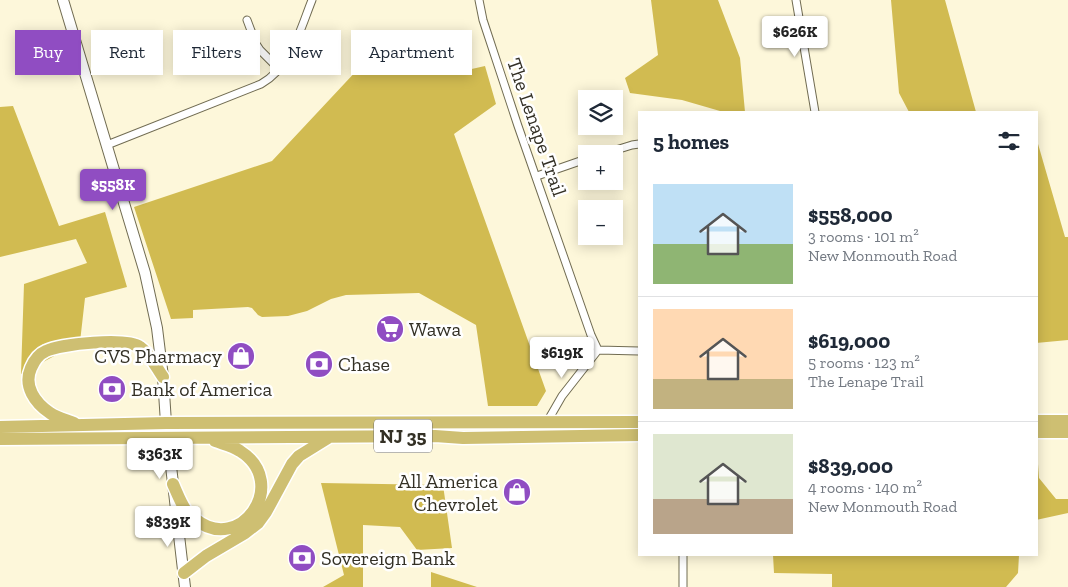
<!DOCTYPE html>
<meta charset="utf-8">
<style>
body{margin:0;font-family:"Zilla Slab",serif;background:#f2f2f3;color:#1f2937;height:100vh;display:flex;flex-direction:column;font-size:19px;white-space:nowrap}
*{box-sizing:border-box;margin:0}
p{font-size:16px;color:#747a83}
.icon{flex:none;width:28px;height:28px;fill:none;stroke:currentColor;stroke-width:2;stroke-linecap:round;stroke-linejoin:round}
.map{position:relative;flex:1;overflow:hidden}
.drawer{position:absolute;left:638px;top:111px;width:400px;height:445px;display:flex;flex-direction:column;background:#fff;border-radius:0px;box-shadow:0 2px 12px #0003}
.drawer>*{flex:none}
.top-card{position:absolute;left:15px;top:30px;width:475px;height:45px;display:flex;gap:10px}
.controls{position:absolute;left:578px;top:90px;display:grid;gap:10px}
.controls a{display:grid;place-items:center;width:45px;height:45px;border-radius:0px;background:#fff;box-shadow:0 2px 12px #0003;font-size:25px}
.price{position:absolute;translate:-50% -42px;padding:0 11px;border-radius:5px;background:#fff;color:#222;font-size:16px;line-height:32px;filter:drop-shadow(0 1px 2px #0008)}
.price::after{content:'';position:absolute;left:50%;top:30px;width:15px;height:11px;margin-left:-8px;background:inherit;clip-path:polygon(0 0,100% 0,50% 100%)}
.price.selected{background:#904dc2;color:#fff}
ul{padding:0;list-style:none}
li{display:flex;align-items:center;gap:15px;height:125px;padding:0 15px}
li+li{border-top:1px solid #e0e1e3}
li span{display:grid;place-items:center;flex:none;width:140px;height:100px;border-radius:0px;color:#555}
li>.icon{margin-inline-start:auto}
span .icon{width:60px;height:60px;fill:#fffc;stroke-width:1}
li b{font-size:21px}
h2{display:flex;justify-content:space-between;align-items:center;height:60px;padding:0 15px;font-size:21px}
.tag{padding:0 18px;border-radius:0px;background:#fff;box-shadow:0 2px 12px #0003;font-size:18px;line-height:45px}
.tag.selected{background:#904dc2;color:#fff}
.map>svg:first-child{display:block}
</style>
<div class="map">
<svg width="1068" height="587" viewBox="0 0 1068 587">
<rect width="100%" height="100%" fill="#fdf7da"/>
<path fill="#d1bb51" d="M651,0H718L740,58L745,112H720V111L682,100L630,93L625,78L658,55Z
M891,0H945L976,112H909L899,93Z
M433,42L454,73L485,66L496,104L454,134L546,391L537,406H488L476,325L419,293L346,295L331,299L307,311L288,316L262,317L258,315L252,308L248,307L193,310V318L171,319L134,207L272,161L374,52Z
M13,106L59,226L105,212L127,287L85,298L80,342L21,374L24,284L87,263L76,239L0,257V107Z
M1036,137L1065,237H1068V340L1036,343Z
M1036,450H1037L1039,478L1056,499H1068V513L1036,520Z
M321,483L443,485L452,548L417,550L400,527L363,525V587H323L344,575Z
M773,555H1019L1018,573L1006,587H832V574L774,573Z
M431,572L477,587H431Z"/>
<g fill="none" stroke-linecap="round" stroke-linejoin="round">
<defs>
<path id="street" d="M479,0L483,20L518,126L591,335L598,350
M796,0L815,112
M247,20L256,44L260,50L279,69
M107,145L261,84C291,67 300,30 312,0
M603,154L632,145L639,144
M537,176L586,159
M598,350L639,351
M547,422L562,396L598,350
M683,587V555"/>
<path id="secondary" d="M63,0L145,273L157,328L163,377L166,423L185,587"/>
<path id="highway" d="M1036,421H1068
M74,423C67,420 57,418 50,413C35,403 23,386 31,368C34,361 39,354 46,351C60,344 127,337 140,347C150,354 156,367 163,377
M0,427L166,423L639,422
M1036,432H1068
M0,439L435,436L463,438L639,435
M173,484C177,493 181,504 187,512C189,515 192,517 195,519C240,556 291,483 240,451C233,446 223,444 215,441
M184,573L206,556L245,533L258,523L266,512L292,464L299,456L328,438"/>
</defs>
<use href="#street" stroke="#716c52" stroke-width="9"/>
<use href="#secondary" stroke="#716c52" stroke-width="12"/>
<use href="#highway" stroke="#fff" stroke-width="15"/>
<use href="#street" stroke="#fff" stroke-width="7"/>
<use href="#secondary" stroke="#fff" stroke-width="10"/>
<use href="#highway" stroke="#cebf72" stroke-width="12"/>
</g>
<defs>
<symbol id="supermarket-disc" viewBox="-11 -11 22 22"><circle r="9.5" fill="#904dc2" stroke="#fff"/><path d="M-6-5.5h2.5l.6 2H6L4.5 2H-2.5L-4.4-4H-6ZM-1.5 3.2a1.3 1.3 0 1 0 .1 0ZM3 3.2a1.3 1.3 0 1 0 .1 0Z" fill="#fff"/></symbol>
<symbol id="shop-disc" viewBox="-11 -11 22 22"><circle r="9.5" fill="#904dc2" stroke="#fff"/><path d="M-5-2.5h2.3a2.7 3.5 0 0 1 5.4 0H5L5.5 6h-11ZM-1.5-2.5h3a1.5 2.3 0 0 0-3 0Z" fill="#fff"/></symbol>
<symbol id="bank-disc" viewBox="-11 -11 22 22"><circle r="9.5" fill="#904dc2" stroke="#fff"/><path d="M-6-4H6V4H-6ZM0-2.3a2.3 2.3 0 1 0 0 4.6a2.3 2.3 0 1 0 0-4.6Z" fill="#fff"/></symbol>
</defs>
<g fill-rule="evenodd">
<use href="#supermarket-disc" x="374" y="313" width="32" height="32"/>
<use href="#shop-disc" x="225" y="340" width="32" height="32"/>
<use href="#bank-disc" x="303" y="348" width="32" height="32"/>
<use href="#bank-disc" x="96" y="373" width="32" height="32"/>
<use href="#shop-disc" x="501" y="476" width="32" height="32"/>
<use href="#bank-disc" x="286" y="542" width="32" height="32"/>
</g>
<g text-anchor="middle" stroke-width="5" stroke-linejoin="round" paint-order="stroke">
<rect fill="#fff" stroke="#706e66" stroke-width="1" x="374" y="419.5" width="58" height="33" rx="4"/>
<g font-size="19" font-weight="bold" fill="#333025">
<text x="403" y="443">NJ 35</text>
</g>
<g font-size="20" fill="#333025" stroke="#fff">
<text transform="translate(537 127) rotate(71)" y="7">The Lenape Trail</text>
</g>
<g font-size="20" fill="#333025" stroke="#fff" text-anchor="start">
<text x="409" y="336">Wawa</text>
<text x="222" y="363" text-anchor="end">CVS Pharmacy</text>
<text x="338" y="371">Chase</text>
<text x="131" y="396">Bank of America</text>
<text x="498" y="488" text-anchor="end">All America<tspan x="498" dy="23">Chevrolet</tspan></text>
<text x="321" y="565">Sovereign Bank</text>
</g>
</g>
</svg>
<div class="controls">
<a><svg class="icon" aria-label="layers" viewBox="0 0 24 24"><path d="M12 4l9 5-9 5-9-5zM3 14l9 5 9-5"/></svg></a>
<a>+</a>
<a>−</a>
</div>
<b class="price" style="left:795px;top:58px">$626K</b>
<b class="price selected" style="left:113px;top:211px">$558K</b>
<b class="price" style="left:562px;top:379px">$619K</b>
<b class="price" style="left:160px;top:480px">$363K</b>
<b class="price" style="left:168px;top:548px">$839K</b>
<div class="top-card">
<a class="tag selected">Buy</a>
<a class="tag">Rent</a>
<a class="tag">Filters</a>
<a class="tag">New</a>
<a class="tag">Apartment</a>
</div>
<section class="drawer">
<h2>5 homes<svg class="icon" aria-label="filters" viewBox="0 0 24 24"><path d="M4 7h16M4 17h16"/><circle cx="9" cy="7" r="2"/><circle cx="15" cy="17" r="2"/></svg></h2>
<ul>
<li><span style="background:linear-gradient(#bfe0f5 60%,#8fb573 0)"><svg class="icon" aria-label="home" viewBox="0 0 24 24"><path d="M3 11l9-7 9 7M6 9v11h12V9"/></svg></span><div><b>$558,000</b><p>3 rooms · 101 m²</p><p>New Monmouth Road</p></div></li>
<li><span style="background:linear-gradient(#ffd9b3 70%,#c2b280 0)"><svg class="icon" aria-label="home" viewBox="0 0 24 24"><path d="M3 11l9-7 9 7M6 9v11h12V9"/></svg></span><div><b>$619,000</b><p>5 rooms · 123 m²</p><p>The Lenape Trail</p></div></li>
<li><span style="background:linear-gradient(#dfe7d0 65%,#b9a48a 0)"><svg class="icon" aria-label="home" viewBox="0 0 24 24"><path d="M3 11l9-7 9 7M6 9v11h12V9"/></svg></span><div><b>$839,000</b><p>4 rooms · 140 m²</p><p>New Monmouth Road</p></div></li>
</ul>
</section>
</div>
